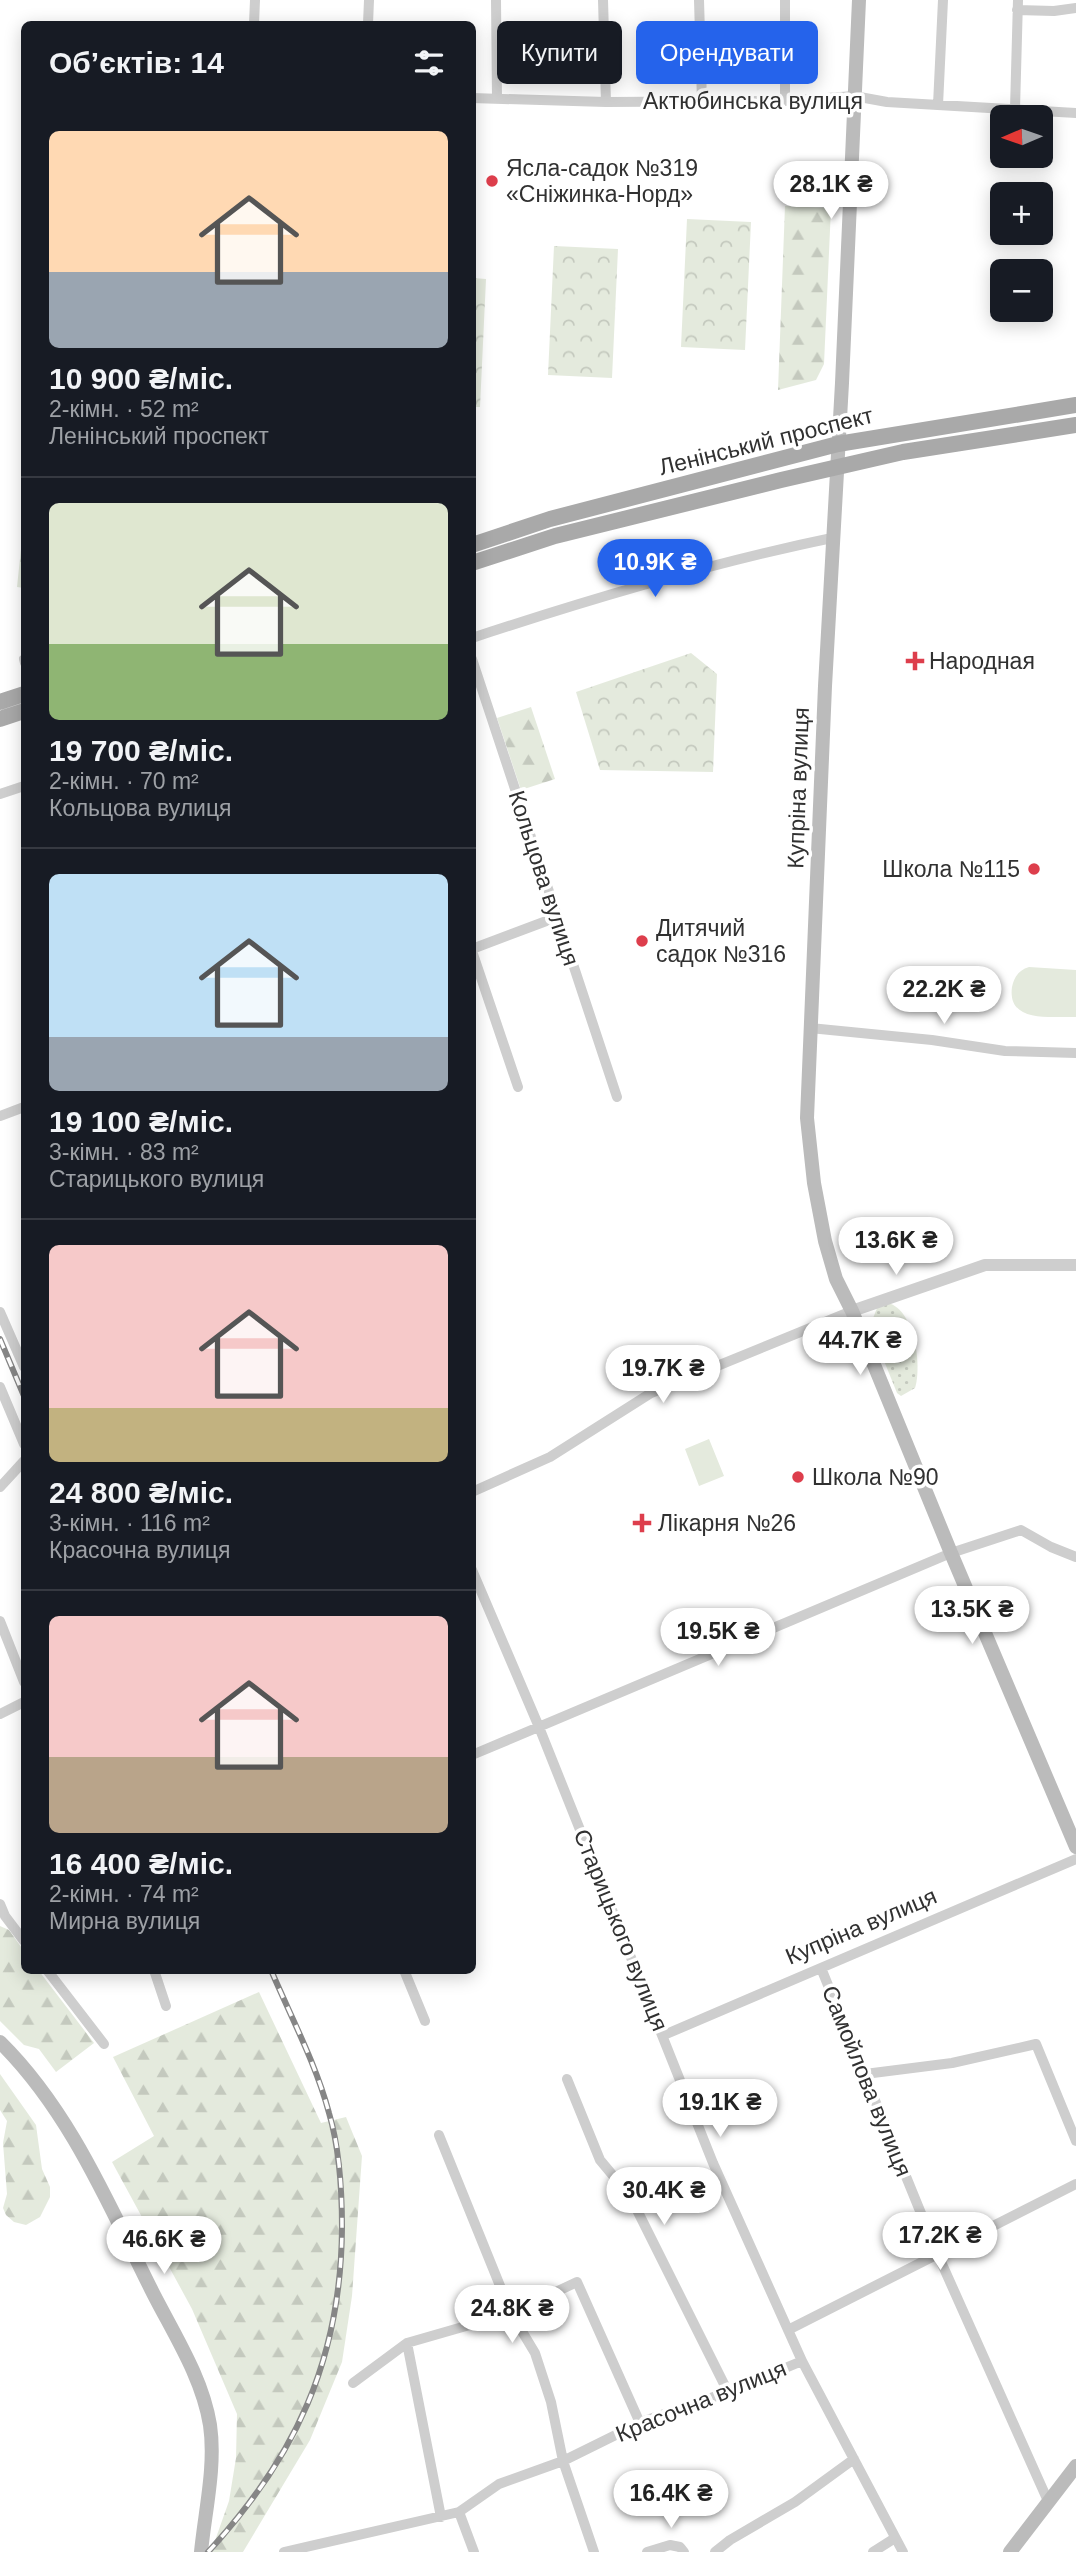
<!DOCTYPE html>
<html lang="uk">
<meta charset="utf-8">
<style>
body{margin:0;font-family:Helvetica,sans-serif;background:#20242c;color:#f1f3f6;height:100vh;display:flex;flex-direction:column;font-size:26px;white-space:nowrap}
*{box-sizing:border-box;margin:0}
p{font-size:23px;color:#9ea1a6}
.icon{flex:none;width:38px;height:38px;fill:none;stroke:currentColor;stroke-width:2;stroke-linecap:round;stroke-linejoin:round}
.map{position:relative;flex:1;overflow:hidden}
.side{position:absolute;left:21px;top:21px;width:455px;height:1953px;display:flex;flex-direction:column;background:#171b24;border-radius:10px;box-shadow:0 4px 18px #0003}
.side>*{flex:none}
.hud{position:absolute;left:497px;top:21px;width:472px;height:63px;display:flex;gap:14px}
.needle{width:46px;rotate:268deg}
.buttons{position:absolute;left:990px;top:105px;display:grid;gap:14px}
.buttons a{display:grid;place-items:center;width:63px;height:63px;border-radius:10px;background:#171b24;box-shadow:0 4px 18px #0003;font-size:35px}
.price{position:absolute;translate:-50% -60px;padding:0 16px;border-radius:24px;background:#fff;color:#222;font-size:23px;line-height:46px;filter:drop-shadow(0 2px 4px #0008)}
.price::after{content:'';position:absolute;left:50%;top:42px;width:21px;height:16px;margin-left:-10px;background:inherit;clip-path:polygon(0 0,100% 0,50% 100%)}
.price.on{background:#2563eb;color:#fff}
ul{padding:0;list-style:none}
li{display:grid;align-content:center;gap:14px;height:371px;padding:0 28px}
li+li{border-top:2px solid #363941}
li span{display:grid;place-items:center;height:217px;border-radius:10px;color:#555}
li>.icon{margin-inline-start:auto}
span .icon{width:126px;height:126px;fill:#fffc;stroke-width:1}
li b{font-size:30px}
h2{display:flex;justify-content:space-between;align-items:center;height:84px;padding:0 28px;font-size:30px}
.pill{padding:0 24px;border-radius:10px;background:#171b24;box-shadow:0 4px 18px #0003;font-size:24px;line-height:63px}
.pill.on{background:#2563eb;color:#fff}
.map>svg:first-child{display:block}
</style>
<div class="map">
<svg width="1076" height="2552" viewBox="0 0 1076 2552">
<defs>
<pattern id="grass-dots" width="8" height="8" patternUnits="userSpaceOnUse" patternTransform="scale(1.75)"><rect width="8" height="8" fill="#e4eadd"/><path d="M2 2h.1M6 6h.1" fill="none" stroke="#c4c9be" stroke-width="1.8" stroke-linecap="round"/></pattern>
<pattern id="forest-firs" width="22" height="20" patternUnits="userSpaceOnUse" patternTransform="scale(1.75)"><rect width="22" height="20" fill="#e4eadd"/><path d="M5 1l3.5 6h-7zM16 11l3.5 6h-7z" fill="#c4c9be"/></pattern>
<pattern id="park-crowns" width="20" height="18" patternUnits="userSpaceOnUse" patternTransform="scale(1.75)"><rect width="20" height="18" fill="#e4eadd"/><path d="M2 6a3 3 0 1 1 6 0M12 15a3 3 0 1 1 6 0" fill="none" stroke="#c4c9be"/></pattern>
</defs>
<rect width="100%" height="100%" fill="#fff"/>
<path fill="url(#grass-dots)" d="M888,1303C915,1310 922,1366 915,1388L901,1396L897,1393L870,1326L877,1308Z"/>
<path fill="url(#forest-firs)" d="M785,206L831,208L824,364L816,380L778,390Z
M531,707L555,779L521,790L497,718Z
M0,1926L9,1930L24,1951V1970L39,1971L94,2043L56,2072L39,2049L24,2045L0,2021Z
M259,1992L321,2123L346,2117L362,2156L352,2296L342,2362L310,2440L243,2552H211L229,2501L236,2458L237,2414L192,2309L112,2162L154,2136L113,2057Z
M0,2074L36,2125L42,2169L50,2187V2197L40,2217L26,2225L14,2222L6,2215L3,2208L7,2194L3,2143L7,2121L0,2110Z"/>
<path fill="url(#park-crowns)" d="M687,219L751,222L745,350L681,347Z
M554,246L618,249L612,378L548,375Z
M473,278L486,279L480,407H473Z
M21,549L24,550V588L17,587Z
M691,653L717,674L713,772L600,770L576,692Z"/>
<path fill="#e4eadd" d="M1029,967L1076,970V1017C1052,1016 1007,1024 1012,987C1014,977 1019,970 1029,967Z
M709,1439L724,1476L699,1486L685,1449Z"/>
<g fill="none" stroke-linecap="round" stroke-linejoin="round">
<path stroke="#cecece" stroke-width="8" d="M23,659L24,663"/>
<path stroke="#cecece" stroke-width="10" d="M496,0L497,98
M603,0L606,102
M699,0L702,101
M785,0V101
M1017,10L1054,11L1076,8
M254,24L255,0
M368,24L369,0
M472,98L606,102L785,101L854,96L887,102L1076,113
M938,105L943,0
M1015,109L1018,0
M472,638C590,599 710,563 832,538
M472,659L617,1097
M0,794L24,786
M472,949L557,917
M472,951L518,1087
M810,1028L932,1040L1005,1051L1076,1053
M0,1116L24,1107
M0,1312L24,1367
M0,1387L24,1444
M0,1487L24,1461
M472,1492L550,1457L651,1393L852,1311
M472,1570L539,1727L713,2163L802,2361L903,2552
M0,1621L24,1682
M0,1714L24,1702
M472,1755L951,1553L1021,1530L1051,1547L1076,1557
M0,1904L5,1916L24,1941
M821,1968L938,2255L1048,2501
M47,1970L104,2044
M154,1970L166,2006
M404,1970L425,2021
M664,2035L1076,1859
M865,2074L952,2063L1036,2044L1076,2141
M567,2079L600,2160L630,2196L728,2392
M439,2135L511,2313L535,2353L551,2402L563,2461L594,2552
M788,2330L1076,2184
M407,2343L441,2517
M353,2383L407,2343L511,2313L577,2282L640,2423
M459,2512L474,2552
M284,2552L459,2512L499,2484L563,2461L644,2421L728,2392L802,2361
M647,2552L670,2545L680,2547L684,2552
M715,2552L730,2540L795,2502L854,2459
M873,2552L895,2538"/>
<path stroke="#cecece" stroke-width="12" d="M852,1311L985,1265H1076"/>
<path stroke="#bbb" stroke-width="14" d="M859,0L842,383L825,686L807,1118L814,1183L825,1241L836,1279L852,1311L951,1553L1076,1847
M0,2042C69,2110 108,2203 151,2289C173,2333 202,2376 210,2425C216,2466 205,2511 201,2552
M1010,2552L1076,2466"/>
<path stroke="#a9a9a9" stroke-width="16" d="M472,545L550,519L838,444L1076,405
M472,563L555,536L781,480L903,452L1076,425
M0,702L24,694
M0,719L24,711"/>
<defs>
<path id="rail" d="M0,1339L24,1396
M208,2552C296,2457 341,2359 342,2228C342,2190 340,2150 329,2113C316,2064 291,2017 271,1970"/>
</defs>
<use href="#rail" stroke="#868686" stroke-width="6"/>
<use href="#rail" stroke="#fff" stroke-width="3.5" stroke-dasharray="10" stroke-linecap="butt"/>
</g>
<g fill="#dd3e4c" stroke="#fff" stroke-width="2.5">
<circle cx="492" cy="181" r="7"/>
<path d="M911.5 650.5h7v7h7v7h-7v7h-7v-7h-7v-7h7z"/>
<circle cx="1034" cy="869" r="7"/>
<circle cx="642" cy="941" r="7"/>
<circle cx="798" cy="1477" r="7"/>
<path d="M638.5 1512.5h7v7h7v7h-7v7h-7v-7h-7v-7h7z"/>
</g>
<g text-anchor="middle" stroke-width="7" stroke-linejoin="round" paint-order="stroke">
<g font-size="23" fill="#313131" stroke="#fff">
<text x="753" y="109">Актюбинська вулиця</text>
<text transform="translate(766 441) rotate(-14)" y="8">Ленінський проспект</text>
<text transform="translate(798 788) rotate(-88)" y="8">Купріна вулиця</text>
<text transform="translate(544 878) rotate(72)" y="8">Кольцова вулиця</text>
<text transform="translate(861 1926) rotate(-23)" y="8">Купріна вулиця</text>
<text transform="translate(621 1930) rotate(68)" y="8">Старицького вулиця</text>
<text transform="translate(867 2081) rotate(68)" y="8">Самойлова вулиця</text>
<text transform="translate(701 2401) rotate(-22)" y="8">Красочна вулиця</text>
</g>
<g font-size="23" fill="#313131" stroke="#fff" text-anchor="start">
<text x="506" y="176">Ясла-садок №319<tspan x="506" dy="26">«Сніжинка-Норд»</tspan></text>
<text x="929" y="669">Народная</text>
<text x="1020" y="877" text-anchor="end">Школа №115</text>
<text x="656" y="936">Дитячий<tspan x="656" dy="26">садок №316</tspan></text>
<text x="812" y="1485">Школа №90</text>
<text x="658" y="1531">Лікарня №26</text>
</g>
</g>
</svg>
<div class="buttons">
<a><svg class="needle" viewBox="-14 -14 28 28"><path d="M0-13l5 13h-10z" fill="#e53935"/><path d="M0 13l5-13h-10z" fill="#9ea1a6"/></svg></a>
<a>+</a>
<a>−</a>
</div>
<b class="price" style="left:831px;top:221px">28.1K ₴</b>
<b class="price on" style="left:655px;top:599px">10.9K ₴</b>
<b class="price" style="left:944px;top:1026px">22.2K ₴</b>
<b class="price" style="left:896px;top:1277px">13.6K ₴</b>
<b class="price" style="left:860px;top:1377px">44.7K ₴</b>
<b class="price" style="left:663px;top:1405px">19.7K ₴</b>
<b class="price" style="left:972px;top:1646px">13.5K ₴</b>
<b class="price" style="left:718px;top:1668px">19.5K ₴</b>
<b class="price" style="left:720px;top:2139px">19.1K ₴</b>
<b class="price" style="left:664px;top:2227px">30.4K ₴</b>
<b class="price" style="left:940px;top:2272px">17.2K ₴</b>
<b class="price" style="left:164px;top:2276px">46.6K ₴</b>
<b class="price" style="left:512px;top:2345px">24.8K ₴</b>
<b class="price" style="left:671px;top:2530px">16.4K ₴</b>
<div class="hud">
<a class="pill">Купити</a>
<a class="pill on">Орендувати</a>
</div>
<section class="side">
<h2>Об’єктів: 14<svg class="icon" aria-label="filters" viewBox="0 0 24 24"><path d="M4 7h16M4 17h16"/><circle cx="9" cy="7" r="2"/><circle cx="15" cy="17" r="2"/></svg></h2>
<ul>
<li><span style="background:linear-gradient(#ffd9b3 65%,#9aa5b1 0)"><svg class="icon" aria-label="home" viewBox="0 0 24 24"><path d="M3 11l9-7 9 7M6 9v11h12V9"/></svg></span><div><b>10 900 ₴/міс.</b><p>2-кімн. · 52 m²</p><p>Ленінський проспект</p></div></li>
<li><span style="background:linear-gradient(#dfe7d0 65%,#8fb573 0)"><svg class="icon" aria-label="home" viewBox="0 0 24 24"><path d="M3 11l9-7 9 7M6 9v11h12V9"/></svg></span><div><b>19 700 ₴/міс.</b><p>2-кімн. · 70 m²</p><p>Кольцова вулиця</p></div></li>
<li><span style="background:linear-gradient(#bfe0f5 75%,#9aa5b1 0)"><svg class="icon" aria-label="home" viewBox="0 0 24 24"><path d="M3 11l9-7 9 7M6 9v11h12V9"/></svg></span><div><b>19 100 ₴/міс.</b><p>3-кімн. · 83 m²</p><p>Старицького вулиця</p></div></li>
<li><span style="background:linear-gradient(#f6c9c9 75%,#c2b280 0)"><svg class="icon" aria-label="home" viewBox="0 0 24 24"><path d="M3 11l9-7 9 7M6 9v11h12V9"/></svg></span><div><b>24 800 ₴/міс.</b><p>3-кімн. · 116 m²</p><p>Красочна вулиця</p></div></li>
<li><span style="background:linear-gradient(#f6c9c9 65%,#b9a48a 0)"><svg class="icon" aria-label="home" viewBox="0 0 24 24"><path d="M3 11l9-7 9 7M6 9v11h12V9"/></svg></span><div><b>16 400 ₴/міс.</b><p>2-кімн. · 74 m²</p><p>Мирна вулиця</p></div></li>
</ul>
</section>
</div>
